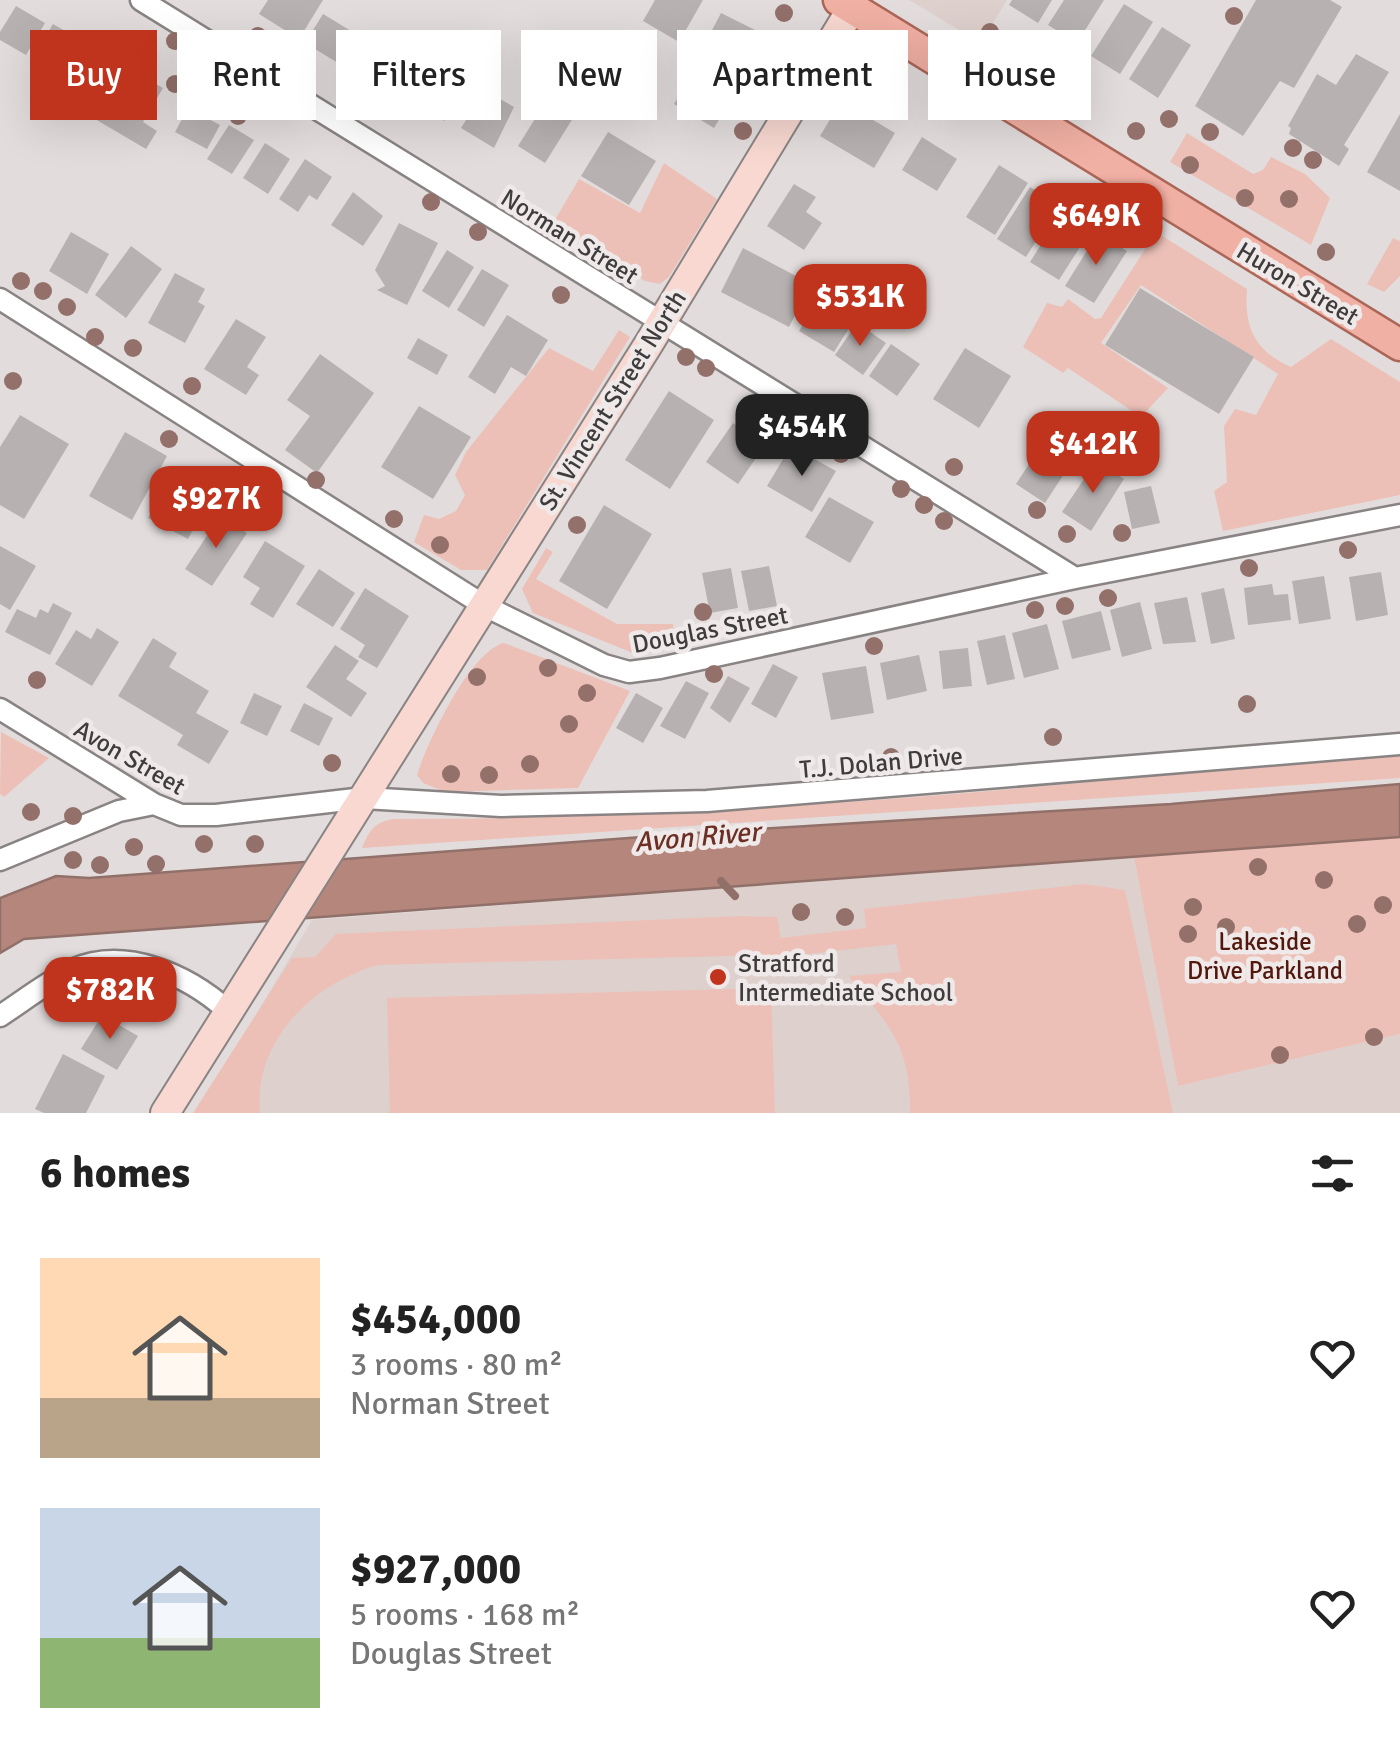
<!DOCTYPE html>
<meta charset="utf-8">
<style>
body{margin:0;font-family:Signika,sans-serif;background:#f2f2f2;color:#222;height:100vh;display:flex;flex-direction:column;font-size:38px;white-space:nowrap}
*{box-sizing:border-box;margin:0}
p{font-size:32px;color:#767676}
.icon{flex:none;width:55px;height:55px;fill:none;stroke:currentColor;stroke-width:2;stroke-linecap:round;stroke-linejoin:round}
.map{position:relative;height:1113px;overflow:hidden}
.panel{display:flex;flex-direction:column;background:#fff;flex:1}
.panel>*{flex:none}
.hud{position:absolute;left:30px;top:30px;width:1340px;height:90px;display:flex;gap:20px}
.price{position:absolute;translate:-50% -85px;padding:0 22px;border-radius:20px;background:#c0341d;color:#fff;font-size:32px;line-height:65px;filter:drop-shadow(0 2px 5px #0008)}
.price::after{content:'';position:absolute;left:50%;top:60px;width:30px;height:22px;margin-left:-15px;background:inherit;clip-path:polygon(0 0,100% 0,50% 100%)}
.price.current{background:#222;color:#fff}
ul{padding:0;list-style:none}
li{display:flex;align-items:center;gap:30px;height:250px;padding:0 40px}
li span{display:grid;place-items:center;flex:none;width:280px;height:200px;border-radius:0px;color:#555}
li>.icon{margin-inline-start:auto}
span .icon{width:120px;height:120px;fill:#fffc;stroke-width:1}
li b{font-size:42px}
h2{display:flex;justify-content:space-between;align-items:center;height:120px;padding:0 40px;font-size:42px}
.pill{padding:0 35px;border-radius:0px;background:#fff;box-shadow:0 10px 40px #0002;font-size:35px;line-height:90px}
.pill.current{background:#c0341d;color:#fff}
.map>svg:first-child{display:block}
</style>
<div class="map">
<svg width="1400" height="1113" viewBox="0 0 1400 1113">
<rect width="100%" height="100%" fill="#e2dddc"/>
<path fill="#ded0cd" d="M909,0H1007L981,43Z
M1134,857L1178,1086L1400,1034V1113H198L312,920Z"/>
<path fill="#ecc0b7" d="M1187,133L1253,174L1263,170L1271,157L1305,174L1330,198L1311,245L1170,162Z
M664,163L717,199L669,277L660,284L645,281L553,223L579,179L640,213Z
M1156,232L1247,289C1244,328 1255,351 1291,367L1331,339L1400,382V495L1223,531L1214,491L1227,482L1224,426L1235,409L1256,415L1278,374L1141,285L1101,343L1168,388L1141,417L1068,368L1063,373L1023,347L1047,303L1062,307L1068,299L1095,319L1101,318Z
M1393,238L1400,241V276L1384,292L1367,284Z
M619,330L630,337L487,570H461L414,542L424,515L439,519L456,511L465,495L455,475L466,452L549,348L593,371Z
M546,548L553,552L536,579L617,624H673L676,648L638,655L533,613L522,589Z
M504,643L630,691L578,788L445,792L423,783L417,775C427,743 470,651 504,643Z
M1,732L49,758L4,797L0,794Z
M1400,752V778L362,848C369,830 375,822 394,819C730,820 1066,785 1400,752Z
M1400,837V1034L1178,1086L1134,857Z
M1084,884L1125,890L1173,1113H910C911,1045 889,1026 849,976L901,972L896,944L807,954L378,965C314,983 253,1040 260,1113H193L292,958L315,957L336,934L741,916L777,917L781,938L866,928L864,909Z
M771,988L775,1113H390L387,998Z"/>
<path fill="#b5867c" stroke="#917069" stroke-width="2.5" d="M1400,784V837L24,939L0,953V898L56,876L89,878L723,831L1171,804Z"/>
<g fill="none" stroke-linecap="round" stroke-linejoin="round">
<path stroke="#917069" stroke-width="8" d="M721,881L735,896"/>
</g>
<path fill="#b7b2b1" d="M268,0H323L299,39L259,14Z
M655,0H703L679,42L643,21Z
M1012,0H1052L1038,23L1009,5Z
M1064,0H1104L1077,43L1048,25Z
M1256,0H1330L1342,7L1294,88L1280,81L1243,136L1195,106Z
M1124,4L1153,22L1120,74L1091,56Z
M16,6L45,23L26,55L0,40V32Z
M721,13L757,31L739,67L702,49Z
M323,14L356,34L338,63L305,43Z
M53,24L82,41L63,73L34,56Z
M1162,27L1191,45L1158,98L1129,79Z
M375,35L409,55L388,92L354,73Z
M85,47L112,63L82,112L62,99L73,81L67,77Z
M1356,54L1389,72L1344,145L1349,149L1339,166L1289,134L1291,128L1288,126L1317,74L1336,85Z
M433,63L459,79L449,95L457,100L444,121L410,101Z
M126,67L163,88L143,122L157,131L146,149L95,119Z
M692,74L732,98L714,128L674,104Z
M485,90L514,107L494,148L461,128Z
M548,98L575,115L545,163L518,146Z
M841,101L895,133L874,168L820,136Z
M188,108L220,125L207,149L175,132Z
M1400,114V191L1367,172Z
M229,125L254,140L232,174L207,159Z
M608,132L656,161L629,205L581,176Z
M922,137L957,159L937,191L902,170Z
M265,143L290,159L268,194L243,178Z
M305,159L332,177L317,200L309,195L298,212L279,199Z
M999,165L1028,183L995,235L966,217Z
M794,184L816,197L806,212L822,223L804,250L767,226Z
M1030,187L1059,205L1026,257L997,239Z
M353,192L383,216L363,246L331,225Z
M1063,210L1092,228L1059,280L1030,262Z
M399,223L438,243L407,305L377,290L385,286L375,270Z
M71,232L109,254L87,294L49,271Z
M1098,233L1127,251L1094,303L1065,286Z
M131,246L162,269L126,318L95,295Z
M743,248L811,284L789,327L721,292Z
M447,250L474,267L449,308L422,291Z
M482,269L509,285L484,327L457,310Z
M175,273L205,289L198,302L205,306L185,343L148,323Z
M1140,288L1254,357L1219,414L1105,345Z
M819,299L854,320L834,352L799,331Z
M507,315L548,340L526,376L511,367L495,394L468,377Z
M236,319L266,337L247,367L259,375L246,395L204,369Z
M857,323L886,343L863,375L835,355Z
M418,338L448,355L437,375L407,358Z
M891,344L920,364L897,396L869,376Z
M965,348L1011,376L979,428L933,399Z
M320,354L374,393L317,473L285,450L310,416L287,400Z
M669,391L714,420L670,489L625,460Z
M419,406L471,437L433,499L381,467Z
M20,415L69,444L24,519L0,505V447Z
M733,423L765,445L738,484L706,462Z
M125,432L167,456L132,520L89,496Z
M1050,432L1079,451L1045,503L1016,484Z
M791,446L836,471L812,512L767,486Z
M1096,461L1124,479L1091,531L1062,512Z
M172,471L212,492L188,539L148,518Z
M1151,486L1160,523L1132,529L1124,492Z
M829,497L874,522L850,563L805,537Z
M604,505L652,534L607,609L559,581Z
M220,516L247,533L212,586L185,569Z
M265,541L305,566L273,618L250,604L260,588L243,577Z
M0,546L36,566L10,610L0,604Z
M769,566L777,606L749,611L741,571Z
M731,568L738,608L710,613L702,573Z
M319,569L355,593L333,627L296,604Z
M1381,572L1388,615L1356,621L1349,577Z
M1324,576L1331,619L1299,624L1292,581Z
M1272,584L1274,595L1288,594L1291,620L1248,625L1244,588Z
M365,588L409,616L377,668L358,657L365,645L340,629Z
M1224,588L1235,639L1211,644L1201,593Z
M1187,597L1196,642L1163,644L1154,603Z
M1140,602L1152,649L1122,657L1110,610Z
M53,603L72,613L50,655L5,632L17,609L36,618L40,609L48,613Z
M1101,611L1111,650L1072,659L1062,621Z
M1047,624L1059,669L1024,678L1012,633Z
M97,628L119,642L92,686L55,664L76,630L91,639Z
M1005,635L1015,679L987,685L977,641Z
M153,638L177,653L169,667L209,691L196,713L229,731L209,764L177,745L183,735L118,696Z
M335,645L359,661L346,679L367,693L351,717L306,687Z
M968,648L972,686L943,689L939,651Z
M919,655L927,691L887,700L880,663Z
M773,664L798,677L776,718L751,704Z
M866,666L874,713L831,720L822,673Z
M728,676L750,688L730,723L710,708Z
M686,681L709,693L685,739L660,726Z
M254,693L282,706L267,736L240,723Z
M636,693L663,708L643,743L616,728Z
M304,703L333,718L319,746L290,731Z
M102,1015L138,1036L117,1070L81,1049Z
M63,1054L105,1076L86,1113H44L35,1109Z"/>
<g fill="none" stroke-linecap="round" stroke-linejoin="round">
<defs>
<path id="street" d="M141,0L1075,578
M0,299L485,606L604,665L629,672L660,668L1075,578L1400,515
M0,709L154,804L181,815H216L364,798L501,806L707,801L1400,744
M0,860L119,811L154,804
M0,1016C23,1001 47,982 72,970C125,946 188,975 228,1011"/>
<path id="secondary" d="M165,1113L648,345L852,8"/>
<path id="primary" d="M839,0L1400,345"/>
</defs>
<use href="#street" stroke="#898483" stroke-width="25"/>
<use href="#secondary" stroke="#898483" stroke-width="32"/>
<use href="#primary" stroke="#ac6658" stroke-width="35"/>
<use href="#street" stroke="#fff" stroke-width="20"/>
<use href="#secondary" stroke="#f8d8d1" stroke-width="28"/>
<use href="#primary" stroke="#f1b0a4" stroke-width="30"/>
</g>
<g fill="#93706a">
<circle cx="784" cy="13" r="9"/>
<circle cx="1234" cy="16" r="9"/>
<circle cx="990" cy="32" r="9"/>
<circle cx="258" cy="36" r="9"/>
<circle cx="175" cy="41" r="9"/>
<circle cx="778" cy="65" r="9"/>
<circle cx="175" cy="84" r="9"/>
<circle cx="238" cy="116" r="9"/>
<circle cx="1169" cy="119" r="9"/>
<circle cx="743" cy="131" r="9"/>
<circle cx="1136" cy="131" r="9"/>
<circle cx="1210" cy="132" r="9"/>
<circle cx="1293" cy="148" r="9"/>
<circle cx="1313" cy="160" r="9"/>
<circle cx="1190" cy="165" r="9"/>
<circle cx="1245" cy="198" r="9"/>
<circle cx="1289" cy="199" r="9"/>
<circle cx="431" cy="202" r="9"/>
<circle cx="478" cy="232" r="9"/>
<circle cx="1326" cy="252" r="9"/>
<circle cx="21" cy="281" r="9"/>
<circle cx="43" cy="291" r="9"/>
<circle cx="561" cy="295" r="9"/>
<circle cx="67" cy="307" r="9"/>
<circle cx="95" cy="337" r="9"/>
<circle cx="133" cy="348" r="9"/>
<circle cx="686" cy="357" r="9"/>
<circle cx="706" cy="368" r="9"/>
<circle cx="13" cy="381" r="9"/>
<circle cx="192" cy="386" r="9"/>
<circle cx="789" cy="421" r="9"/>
<circle cx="169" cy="439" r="9"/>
<circle cx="841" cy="454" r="9"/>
<circle cx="954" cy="467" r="9"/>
<circle cx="316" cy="480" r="9"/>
<circle cx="901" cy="489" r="9"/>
<circle cx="924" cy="505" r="9"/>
<circle cx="1037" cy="510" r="9"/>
<circle cx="394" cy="519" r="9"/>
<circle cx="944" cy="521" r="9"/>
<circle cx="577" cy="525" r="9"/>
<circle cx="1122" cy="533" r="9"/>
<circle cx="1067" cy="534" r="9"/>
<circle cx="440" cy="545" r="9"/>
<circle cx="1348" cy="550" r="9"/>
<circle cx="1249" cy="568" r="9"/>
<circle cx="1108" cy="598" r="9"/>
<circle cx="1065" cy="606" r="9"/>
<circle cx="1035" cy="610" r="9"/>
<circle cx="703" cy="612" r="9"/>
<circle cx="874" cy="646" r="9"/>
<circle cx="548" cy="668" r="9"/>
<circle cx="714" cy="674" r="9"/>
<circle cx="477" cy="677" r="9"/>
<circle cx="37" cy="680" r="9"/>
<circle cx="587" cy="693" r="9"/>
<circle cx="1247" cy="704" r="9"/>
<circle cx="569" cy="724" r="9"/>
<circle cx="1053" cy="737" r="9"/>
<circle cx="891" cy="757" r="9"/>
<circle cx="332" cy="763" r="9"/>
<circle cx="530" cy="764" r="9"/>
<circle cx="451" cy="774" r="9"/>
<circle cx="489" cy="775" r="9"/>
<circle cx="31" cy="812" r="9"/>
<circle cx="73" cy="816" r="9"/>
<circle cx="204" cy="844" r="9"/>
<circle cx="255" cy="844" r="9"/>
<circle cx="134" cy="847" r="9"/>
<circle cx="73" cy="860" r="9"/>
<circle cx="156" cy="864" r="9"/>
<circle cx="100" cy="865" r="9"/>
<circle cx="1258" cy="867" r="9"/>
<circle cx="1324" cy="880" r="9"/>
<circle cx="1383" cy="905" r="9"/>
<circle cx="1193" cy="907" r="9"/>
<circle cx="801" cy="912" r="9"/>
<circle cx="845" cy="917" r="9"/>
<circle cx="1357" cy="924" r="9"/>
<circle cx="1226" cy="927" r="9"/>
<circle cx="1188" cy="934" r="9"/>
<circle cx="1374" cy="1037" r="9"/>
<circle cx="1280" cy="1055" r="9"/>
</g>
<circle fill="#c0341d" stroke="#efeae9" stroke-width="4" cx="718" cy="977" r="10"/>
<g text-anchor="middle" stroke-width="9" stroke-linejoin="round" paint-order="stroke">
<g font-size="25" fill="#3e3c3c" stroke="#efeae9">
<text transform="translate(570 236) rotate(32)" y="9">Norman Street</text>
<text transform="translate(1298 283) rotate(31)" y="9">Huron Street</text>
<text transform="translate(612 400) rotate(-58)" y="9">St. Vincent Street North</text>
<text transform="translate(710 629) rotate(-11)" y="9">Douglas Street</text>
<text transform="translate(130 757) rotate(30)" y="9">Avon Street</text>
<text transform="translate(881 762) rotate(-5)" y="9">T.J. Dolan Drive</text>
</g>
<g font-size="25" fill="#52170d" stroke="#efeae9">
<text x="1265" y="950">Lakeside<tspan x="1265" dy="29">Drive Parkland</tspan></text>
</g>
<g font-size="25" fill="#3e3c3c" stroke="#efeae9" text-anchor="start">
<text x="738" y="972">Stratford<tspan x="738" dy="29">Intermediate School</tspan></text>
</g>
<g font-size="28" font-style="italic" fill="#6c2f23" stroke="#efeae9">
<text transform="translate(697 836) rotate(-5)" y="10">Avon River</text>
</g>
</g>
</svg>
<b class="price" style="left:1096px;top:268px">$649K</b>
<b class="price" style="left:860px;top:349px">$531K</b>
<b class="price current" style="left:802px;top:479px">$454K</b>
<b class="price" style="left:1093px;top:496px">$412K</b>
<b class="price" style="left:216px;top:551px">$927K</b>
<b class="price" style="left:110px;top:1042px">$782K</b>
<div class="hud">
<a class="pill current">Buy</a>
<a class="pill">Rent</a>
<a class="pill">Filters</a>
<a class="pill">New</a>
<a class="pill">Apartment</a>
<a class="pill">House</a>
</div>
</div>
<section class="panel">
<h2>6 homes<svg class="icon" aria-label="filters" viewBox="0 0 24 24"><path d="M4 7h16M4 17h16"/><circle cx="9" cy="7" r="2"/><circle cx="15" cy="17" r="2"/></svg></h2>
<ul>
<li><span style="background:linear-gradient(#ffd9b3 70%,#b9a48a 0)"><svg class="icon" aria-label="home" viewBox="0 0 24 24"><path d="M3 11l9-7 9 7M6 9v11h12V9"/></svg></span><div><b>$454,000</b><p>3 rooms · 80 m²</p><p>Norman Street</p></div><svg class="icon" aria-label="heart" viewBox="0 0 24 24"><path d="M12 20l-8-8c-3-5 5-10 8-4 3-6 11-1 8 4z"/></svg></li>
<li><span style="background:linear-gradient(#c9d6e8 65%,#8fb573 0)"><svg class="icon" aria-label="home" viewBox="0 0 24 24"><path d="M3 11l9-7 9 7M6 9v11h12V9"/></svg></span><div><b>$927,000</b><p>5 rooms · 168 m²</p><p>Douglas Street</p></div><svg class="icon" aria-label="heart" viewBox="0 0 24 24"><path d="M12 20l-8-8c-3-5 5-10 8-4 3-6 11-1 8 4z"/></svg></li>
</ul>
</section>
